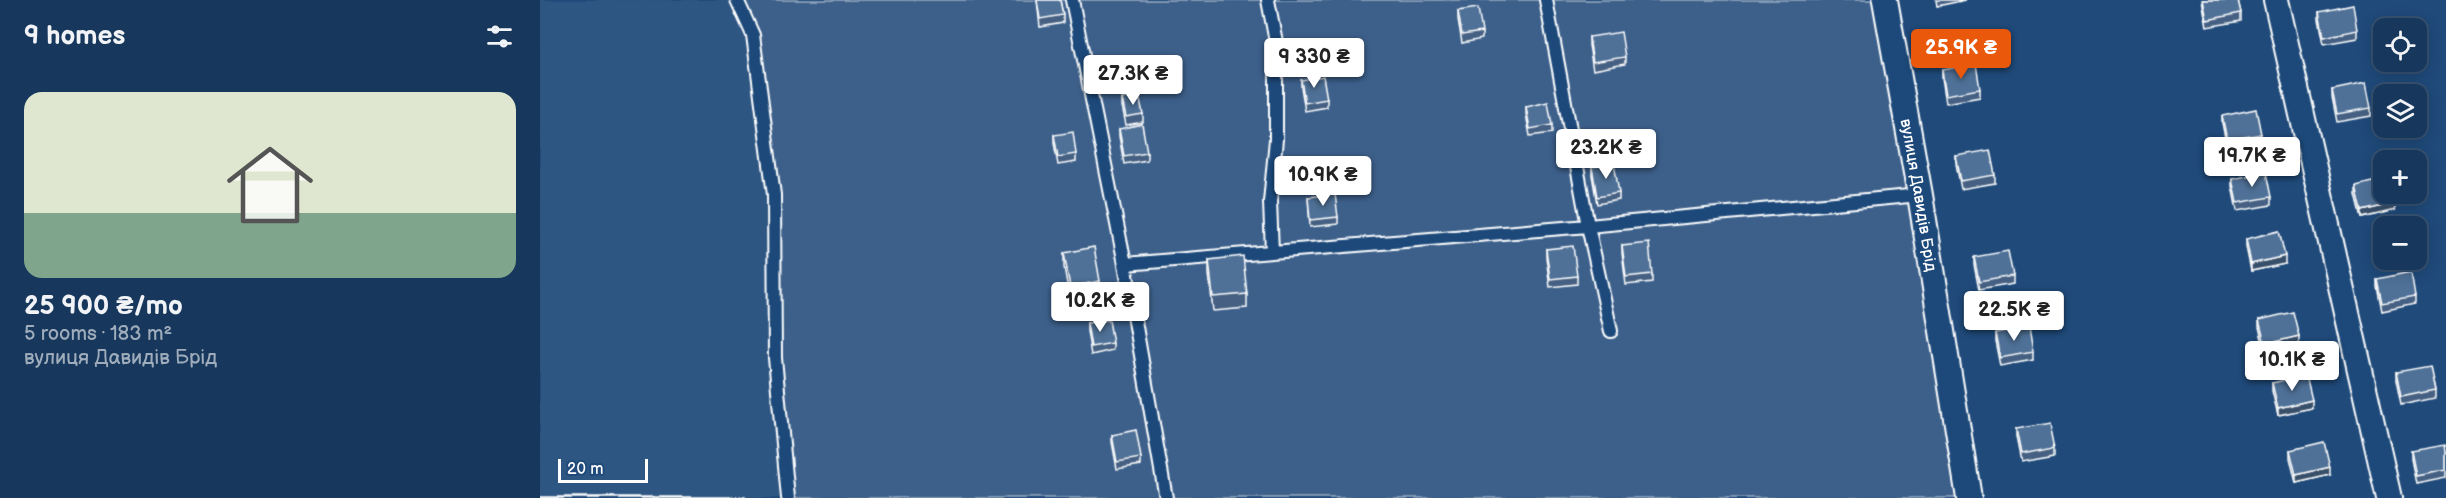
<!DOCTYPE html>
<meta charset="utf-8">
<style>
body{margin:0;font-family:"Balsamiq Sans",sans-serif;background:#244365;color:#f1f3f6;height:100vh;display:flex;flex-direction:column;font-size:22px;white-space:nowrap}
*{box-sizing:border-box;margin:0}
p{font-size:20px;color:#9eacbb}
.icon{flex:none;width:33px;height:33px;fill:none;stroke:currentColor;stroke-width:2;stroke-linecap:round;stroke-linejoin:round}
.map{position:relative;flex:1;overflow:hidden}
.panel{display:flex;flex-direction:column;background:#17385c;width:540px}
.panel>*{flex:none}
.controls{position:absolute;left:1833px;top:18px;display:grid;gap:12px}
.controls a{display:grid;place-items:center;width:54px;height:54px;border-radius:12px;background:#17385c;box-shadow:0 3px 15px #0003,0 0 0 2px #365272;font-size:30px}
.scale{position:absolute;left:18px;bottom:15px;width:90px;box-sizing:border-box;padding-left:6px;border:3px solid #fff;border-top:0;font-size:16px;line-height:21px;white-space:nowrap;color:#fff;-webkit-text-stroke:4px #1f4a7a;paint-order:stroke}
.price{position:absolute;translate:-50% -51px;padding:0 14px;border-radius:6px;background:#fff;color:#222;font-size:20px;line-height:39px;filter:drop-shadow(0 2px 3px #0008)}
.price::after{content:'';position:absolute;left:50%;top:36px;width:18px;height:14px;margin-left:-9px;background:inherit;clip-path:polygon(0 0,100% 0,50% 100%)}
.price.active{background:#ea580c;color:#fff}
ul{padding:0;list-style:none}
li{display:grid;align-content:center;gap:12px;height:318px;padding:0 24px}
li span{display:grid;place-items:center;height:186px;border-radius:18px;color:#555}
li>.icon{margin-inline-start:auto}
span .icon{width:108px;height:108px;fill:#fffc;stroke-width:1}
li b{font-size:26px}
h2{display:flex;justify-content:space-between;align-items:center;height:72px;padding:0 24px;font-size:26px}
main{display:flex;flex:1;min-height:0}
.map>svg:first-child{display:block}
</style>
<main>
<section class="panel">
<h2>9 homes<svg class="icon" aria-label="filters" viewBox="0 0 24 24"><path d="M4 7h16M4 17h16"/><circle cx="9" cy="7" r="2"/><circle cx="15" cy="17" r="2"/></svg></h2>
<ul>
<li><span style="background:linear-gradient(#dfe7d0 65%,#7fa58c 0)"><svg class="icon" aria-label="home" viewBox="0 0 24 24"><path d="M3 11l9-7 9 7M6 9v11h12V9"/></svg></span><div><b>25 900 ₴/mo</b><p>5 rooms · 183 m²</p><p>вулиця Давидів Брід</p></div></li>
</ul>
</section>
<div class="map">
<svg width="1906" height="498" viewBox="0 0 1906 498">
<rect width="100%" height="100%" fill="#1f4a7a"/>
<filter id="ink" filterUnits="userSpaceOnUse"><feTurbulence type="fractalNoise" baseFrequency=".0167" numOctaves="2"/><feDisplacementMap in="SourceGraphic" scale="12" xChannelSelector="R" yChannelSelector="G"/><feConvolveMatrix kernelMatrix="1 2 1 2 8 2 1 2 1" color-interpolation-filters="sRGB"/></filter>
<g filter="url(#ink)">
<path fill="#2e5683" d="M0,0H197L213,35L234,195L248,498H0Z"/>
<path fill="#3c618b" stroke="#9eb0c5" stroke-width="1.5" d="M197,0H1342L1429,498H248L235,358L234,195L213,35Z"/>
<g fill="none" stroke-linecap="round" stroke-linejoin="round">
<defs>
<path id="lane" d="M197,0L213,35L234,195L235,358L248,498
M532,0L585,264L626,498
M728,0L736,42V139L730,202L732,252
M1006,0L1048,226L1071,331
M585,264L1048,226L1380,195"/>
<g id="street">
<path id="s1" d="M1345,0L1380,195L1429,498"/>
<path d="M1736,0L1849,498"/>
</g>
</defs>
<use href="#lane" stroke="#fff" stroke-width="16"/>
<use href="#street" stroke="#fff" stroke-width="28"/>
<use href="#lane" stroke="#1f4a7a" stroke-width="12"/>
<use href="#street" stroke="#1f4a7a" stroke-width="24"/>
</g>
<path fill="#456182" stroke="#fff" stroke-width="1.5" d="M497,0H520L523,15V23L500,27Z
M1396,0H1426L1397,6Z
M1662,0H1698L1701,13V21L1667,27Z
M918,11L942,32V39L922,43L918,19Z
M1779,12L1817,30V38L1784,44L1779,19Z
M1049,37L1085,57V64L1053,70L1049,45Z
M1402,70L1440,89V97L1406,103L1402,78Z
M761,80L787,99V107L765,111L761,87Z
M1792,90L1831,108V116L1797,122L1792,97Z
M582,99L603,114V122L586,125L582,106Z
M986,107L1012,125V133L990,136L986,114Z
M1682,116L1721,134V142L1687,148L1682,123Z
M579,129L607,152V160L584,164L579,136Z
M514,135L536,154V162L518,165L514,143Z
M1416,156L1455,175V183L1421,189L1416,164Z
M1052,167L1079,193V200L1057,204L1052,175Z
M1692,179L1731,197V205L1697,211L1692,186Z
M1816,186L1855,210L1822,218L1816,194Z
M768,197L798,217V224L770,227Z
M1706,239L1745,264L1711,271L1706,247Z
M1082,246L1112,274V282L1086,285L1082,253Z
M1006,249L1037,276V284L1010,287L1006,257Z
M524,253L560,281V296L530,301L524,267Z
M1434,257L1473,276V284L1439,290L1434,265Z
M669,260L707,294V308L673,311L669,274Z
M1837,279L1875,297V304L1842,311L1837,286Z
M1719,320L1759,344L1725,352L1719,327Z
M547,323L573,343V350L551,355L547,331Z
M1455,333L1493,352V360L1460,366L1455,341Z
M1856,372L1895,390V398L1861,405L1856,380Z
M1732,383L1772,408L1738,415L1732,391Z
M1476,429L1515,448V456L1481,462L1476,437Z
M572,435L601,458V465L577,469L572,442Z
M1750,450L1790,475L1756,483L1750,458Z
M1871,451L1906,452V478L1876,484L1871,459Z"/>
<path fill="#384f6a" stroke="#fff" stroke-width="1.5" d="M1855,203V210L1822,218V211Z
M1745,256V264L1711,271V264Z
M1759,336V344L1725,352V344Z
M1772,400V408L1738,415V408Z
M1790,467V475L1756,483V475Z"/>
<path fill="#507197" stroke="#fff" stroke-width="1.5" d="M497,0H520L523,15L500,19Z
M1663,0H1698L1701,13L1667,20Z
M1813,5L1817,30L1784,37L1779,12Z
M938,8L942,32L922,35L918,11Z
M1081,32L1085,57L1053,62L1049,37Z
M1436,64L1440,89L1406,95L1402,70Z
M783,76L787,99L765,103L761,80Z
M1826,83L1831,108L1797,114L1792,90Z
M599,95L603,114L586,117L582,99Z
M1008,102L1012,125L990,129L986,107Z
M1716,109L1721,134L1687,140L1682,116Z
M602,124L607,152L584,156L579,129Z
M533,132L536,154L518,157L514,135Z
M1450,150L1455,175L1421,181L1416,156Z
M1074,163L1079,193L1057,197L1052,167Z
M1726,172L1731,197L1697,203L1692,179Z
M1844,179V194H1853L1855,203L1822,211L1816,186Z
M795,194L798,217L770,220L768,197Z
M1739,231L1745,256L1711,264L1706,239Z
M1109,243L1112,274L1086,277L1082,246Z
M1033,246L1037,276L1010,279L1006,249Z
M554,247L560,281L530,287L524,253Z
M1468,251L1473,276L1439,282L1434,257Z
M703,256L707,294L673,297L669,260Z
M1871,272L1875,297L1842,303L1837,279Z
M1753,312L1759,336L1725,344L1719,320Z
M569,320L573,343L551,347L547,323Z
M1489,327L1493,352L1460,358L1455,333Z
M1890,366L1895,390L1861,397L1856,372Z
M1766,375L1772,400L1738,408L1732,383Z
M1510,423L1515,448L1481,454L1476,429Z
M596,430L601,458L577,462L572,435Z
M1784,442L1790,467L1756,475L1750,450Z
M1905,445L1906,452V470L1876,476L1871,451Z
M0,497H205V498H0Z"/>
</g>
<g text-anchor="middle" stroke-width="4.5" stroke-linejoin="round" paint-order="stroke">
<g font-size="16" fill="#fff" stroke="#1f4a7a">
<text dy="6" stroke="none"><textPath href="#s1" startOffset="198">вулиця Давидів Брід</textPath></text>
</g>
</g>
</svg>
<div class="controls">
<a><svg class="icon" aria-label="locate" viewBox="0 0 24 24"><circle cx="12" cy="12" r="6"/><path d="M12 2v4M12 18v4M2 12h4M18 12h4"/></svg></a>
<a><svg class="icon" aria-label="layers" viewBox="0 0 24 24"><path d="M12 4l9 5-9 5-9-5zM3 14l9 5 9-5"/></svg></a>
<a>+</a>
<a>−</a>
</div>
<div class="scale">20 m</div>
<b class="price active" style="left:1421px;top:80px">25.9K ₴</b>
<b class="price" style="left:774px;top:89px">9 330 ₴</b>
<b class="price" style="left:593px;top:106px">27.3K ₴</b>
<b class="price" style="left:1066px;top:180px">23.2K ₴</b>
<b class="price" style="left:1712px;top:188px">19.7K ₴</b>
<b class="price" style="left:783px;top:207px">10.9K ₴</b>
<b class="price" style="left:560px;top:333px">10.2K ₴</b>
<b class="price" style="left:1474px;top:342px">22.5K ₴</b>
<b class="price" style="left:1752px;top:392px">10.1K ₴</b>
</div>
</main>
